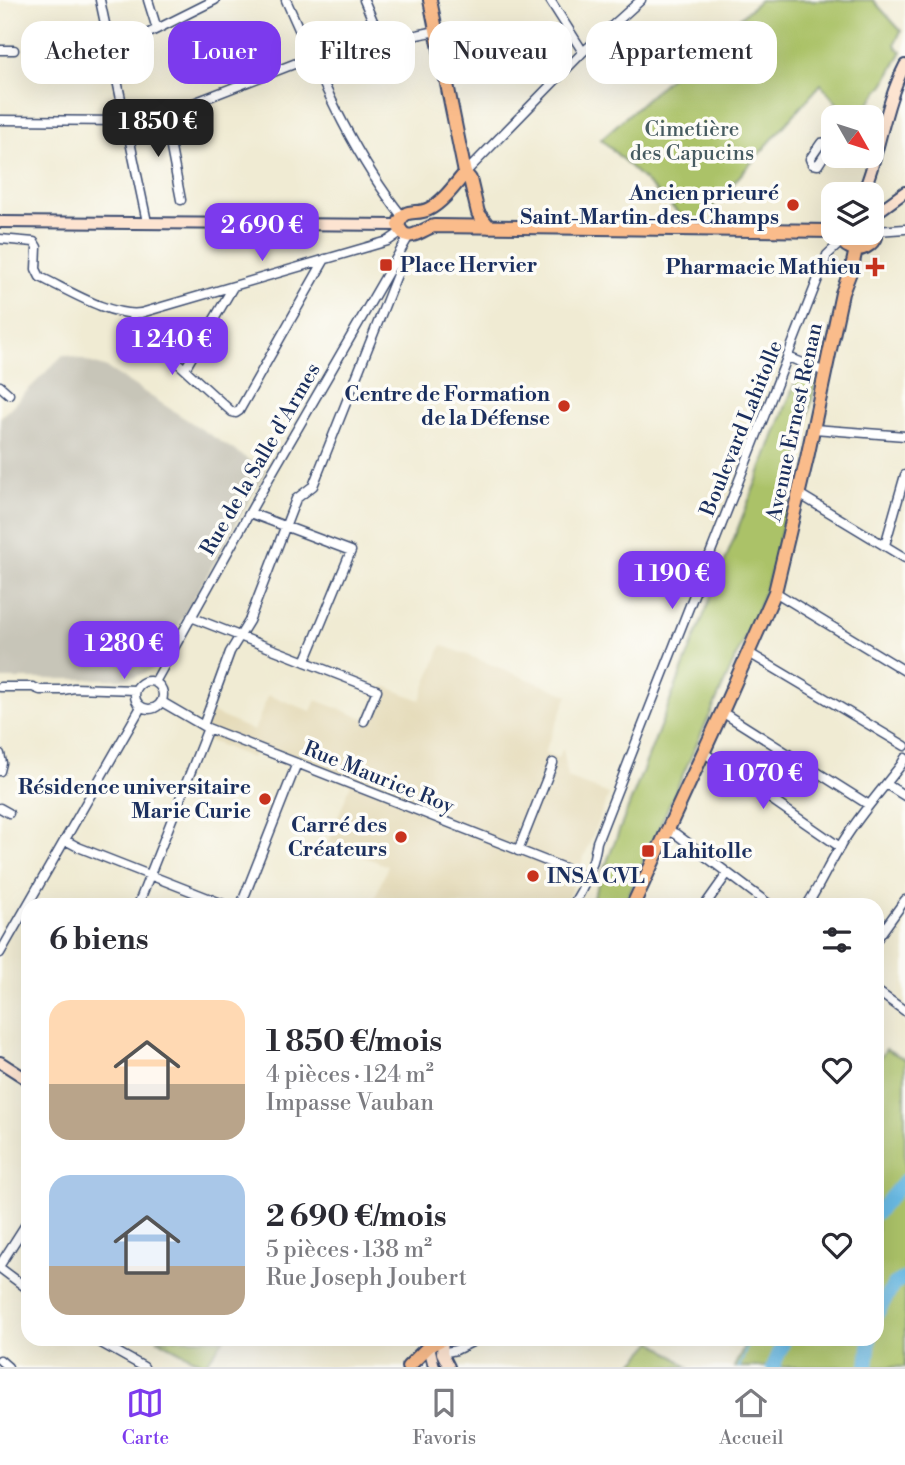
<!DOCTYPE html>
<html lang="fr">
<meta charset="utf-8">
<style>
body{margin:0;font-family:"Libre Bodoni",serif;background:#f2f2f3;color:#2b2b33;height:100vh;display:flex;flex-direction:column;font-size:26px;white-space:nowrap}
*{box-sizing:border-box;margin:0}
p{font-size:23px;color:#7c7c81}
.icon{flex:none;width:38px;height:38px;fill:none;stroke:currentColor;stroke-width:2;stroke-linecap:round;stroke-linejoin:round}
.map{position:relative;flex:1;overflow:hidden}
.side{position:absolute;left:21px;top:898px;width:863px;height:448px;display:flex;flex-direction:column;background:#fff;border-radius:21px;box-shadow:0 7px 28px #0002}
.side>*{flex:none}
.guide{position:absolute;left:21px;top:21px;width:864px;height:63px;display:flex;gap:14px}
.needle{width:46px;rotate:129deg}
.controls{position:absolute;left:821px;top:105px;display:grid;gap:14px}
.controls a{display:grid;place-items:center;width:63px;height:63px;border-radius:14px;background:#fff;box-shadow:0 7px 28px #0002;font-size:35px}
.price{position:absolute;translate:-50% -60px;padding:0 16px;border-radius:14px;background:#7c3aed;color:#fff;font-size:23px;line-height:46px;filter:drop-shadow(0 2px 4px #0008)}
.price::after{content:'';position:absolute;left:50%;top:42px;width:21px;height:16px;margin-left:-10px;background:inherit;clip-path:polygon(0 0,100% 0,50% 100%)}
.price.on{background:#222;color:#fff}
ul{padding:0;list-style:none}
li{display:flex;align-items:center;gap:21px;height:175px;padding:0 28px}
li span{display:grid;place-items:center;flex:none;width:196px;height:140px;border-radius:21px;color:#555}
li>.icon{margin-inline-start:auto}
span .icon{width:84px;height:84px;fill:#fffc;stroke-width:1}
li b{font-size:30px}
h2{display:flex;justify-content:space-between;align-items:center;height:84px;padding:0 28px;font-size:30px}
.pill{padding:0 24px;border-radius:21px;background:#fff;box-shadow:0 7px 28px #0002;font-size:24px;line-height:63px}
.pill.on{background:#7c3aed;color:#fff}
.dock{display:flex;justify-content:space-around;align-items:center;height:98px;border-top:2px solid #e1e1e2;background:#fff;font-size:19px;color:#7c7c81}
.dock a{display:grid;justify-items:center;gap:4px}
.dock .on{color:#7c3aed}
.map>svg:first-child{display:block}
</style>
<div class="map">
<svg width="905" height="1367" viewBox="0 0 905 1367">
<rect width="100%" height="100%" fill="#fdfcf7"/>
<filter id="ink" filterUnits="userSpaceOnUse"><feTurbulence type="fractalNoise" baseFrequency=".0143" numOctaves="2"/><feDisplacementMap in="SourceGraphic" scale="14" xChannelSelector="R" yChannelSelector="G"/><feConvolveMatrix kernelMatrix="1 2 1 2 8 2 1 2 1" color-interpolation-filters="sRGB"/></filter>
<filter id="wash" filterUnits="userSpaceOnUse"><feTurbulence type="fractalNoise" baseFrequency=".00686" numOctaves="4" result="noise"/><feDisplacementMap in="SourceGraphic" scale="28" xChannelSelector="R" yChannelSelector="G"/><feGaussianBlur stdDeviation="1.57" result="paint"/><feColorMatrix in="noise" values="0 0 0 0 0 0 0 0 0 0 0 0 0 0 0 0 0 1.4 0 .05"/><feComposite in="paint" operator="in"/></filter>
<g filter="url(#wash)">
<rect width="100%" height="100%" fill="#f0ebd3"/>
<path fill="#e5dbba" d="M442,645L568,695L544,753L558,758L563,748L568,778L609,794L565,905H372L388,866L328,843L351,784L257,748L252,758L198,736L211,712L254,731L268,695L311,711L316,700L371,721L385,686L420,700Z"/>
<path fill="#c7c5b8" d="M63,355H68L107,368L266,471L157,664L151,670L137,676L119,679H0V418Z"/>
<path fill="#abc268" stroke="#637863" stroke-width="2" d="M760,0H873L901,31L895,44L897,48L902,51L885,83L858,117H848L821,84L699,222H688L601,139L726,28L732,23L733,24Z
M802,365L810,369L816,375V382L774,563L761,602L624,905H590Z
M886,1049L905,1059V1367H734L748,1339H877V1063Z
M157,1339H224L205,1365Z
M653,1341L688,1367H630Z"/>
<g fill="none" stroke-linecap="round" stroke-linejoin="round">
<path stroke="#69bae4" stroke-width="2.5" d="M739,1367L750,1339"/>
<path stroke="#69bae4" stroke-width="14" d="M877,1213L905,1180
M877,1314L894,1284L905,1278
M773,1367L785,1339
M867,1367L870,1339"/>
</g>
</g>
<g filter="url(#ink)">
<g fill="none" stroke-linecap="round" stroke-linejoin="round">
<defs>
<path id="street" d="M100,0L147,222
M148,0L157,29
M286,0C319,74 351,152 402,216
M364,0L382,42
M550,0L583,52
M0,50H14
M111,52L215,0
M164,112L181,200
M0,120L126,121L186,106L312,57L436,31
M828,142L829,148L818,165L812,164L810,159L821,143L833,141
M465,173L583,52L641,0
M877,231L905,229
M0,239L34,242L37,247L36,269L40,277C68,290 110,317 141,313L388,241L401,232
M131,314L136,325L232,412L236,413L239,411L325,259
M788,357L825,372
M185,369L233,287
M0,386L9,394
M814,429L905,436
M799,494L905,558
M250,513L351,551L305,662
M885,545L905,475
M775,592L905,671
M191,617L377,690L364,721
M749,653L905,746
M135 695a14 14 0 1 1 28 0a14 14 0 1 1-28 0Z
M155,682L273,471L409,236
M0,687H33L40,690H63L74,688L136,690
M162,702L205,727L587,877
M722,712L869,805
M203,726L230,652L249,621L296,499L313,486L402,262
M703,752L840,847
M0,754L2,763L0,771
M886,784L905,796
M0,808L9,813
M667,830L676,834L770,905
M65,840L78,847L226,905
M518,851L553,763
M138,905L208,728
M241,905L297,763
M573,905C585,886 594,864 597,842L825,261L827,255L841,242
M705,905L727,874
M807,905C822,882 832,857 848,834C864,810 883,788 901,765L905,758
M877,939L905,900
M0,953L141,707
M877,991L905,1011
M0,1265L28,1221
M0,1268L28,1289
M94,1339L144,1367
M442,1353L456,1350L478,1339
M0,1360L8,1367"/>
<path id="secondary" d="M863,194C867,182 872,169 875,157C884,125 890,94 905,65
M872,216L905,192
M0,222L398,225
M0,1062L28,1080
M443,1340L442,1353L449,1367
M429,1346L434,1367"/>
<path id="primary" d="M430,0L465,173L470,179L478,213L489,227
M465,173C455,185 443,202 429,209C415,216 405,206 398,225C407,246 419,230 434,226L833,231
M838,233C849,265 890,244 872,216
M633,905L722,712L775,592L807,458L842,293L852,267L856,249
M408,1367L429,1346L443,1339"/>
</defs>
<use href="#street" stroke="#3b4b70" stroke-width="11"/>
<use href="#secondary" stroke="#3b4b70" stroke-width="14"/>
<use href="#primary" stroke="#3b4b70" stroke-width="16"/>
<use href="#street" stroke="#fff" stroke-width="8"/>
<use href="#secondary" stroke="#fde4d1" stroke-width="10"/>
<use href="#primary" stroke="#fabc8b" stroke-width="12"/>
</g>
</g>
<g fill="#c8321e" stroke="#fdfcf7" stroke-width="2.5">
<circle cx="793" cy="205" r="7"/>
<rect x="379" y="258" width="14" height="14" rx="3.5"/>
<path d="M871.5 256.5h7v7h7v7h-7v7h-7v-7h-7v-7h7z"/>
<circle cx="564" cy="406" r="7"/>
<circle cx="265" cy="799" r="7"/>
<circle cx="401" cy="837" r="7"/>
<rect x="641" y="844" width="14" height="14" rx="3.5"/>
<circle cx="533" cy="876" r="7"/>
</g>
<g text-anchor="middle" stroke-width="7" stroke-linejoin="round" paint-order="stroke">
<g font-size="21" fill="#465b61" stroke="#fdfcf7">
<text x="692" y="136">Cimetière<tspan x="692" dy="24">des Capucins</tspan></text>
</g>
<g font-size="21" font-weight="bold" fill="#1b2f5e" stroke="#fdfcf7" text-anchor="end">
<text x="779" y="200">Ancien prieuré<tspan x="779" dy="24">Saint-Martin-des-Champs</tspan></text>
<text x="400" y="272" text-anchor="start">Place Hervier</text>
<text x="861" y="274">Pharmacie Mathieu</text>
<text x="550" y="401">Centre de Formation<tspan x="550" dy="24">de la Défense</tspan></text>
<text x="251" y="794">Résidence universitaire<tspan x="251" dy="24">Marie Curie</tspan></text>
<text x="387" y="832">Carré des<tspan x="387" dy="24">Créateurs</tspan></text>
<text x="662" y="858" text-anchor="start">Lahitolle</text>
<text x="547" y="883" text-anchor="start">INSA CVL</text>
</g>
<g font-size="21" fill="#1b2f5e" stroke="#fdfcf7">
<text transform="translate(794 422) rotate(-78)" y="7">Avenue Ernest Renan</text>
<text transform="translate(741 428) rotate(-68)" y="7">Boulevard Lahitolle</text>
<text transform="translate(260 459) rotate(-60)" y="7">Rue de la Salle d'Armes</text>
<text transform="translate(379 777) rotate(22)" y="7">Rue Maurice Roy</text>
</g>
</g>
</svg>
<div class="controls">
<a><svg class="needle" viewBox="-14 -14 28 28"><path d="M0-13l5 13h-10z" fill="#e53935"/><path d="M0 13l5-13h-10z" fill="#7c7c81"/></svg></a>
<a><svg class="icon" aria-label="layers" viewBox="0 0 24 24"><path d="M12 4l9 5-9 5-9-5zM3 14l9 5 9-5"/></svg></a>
</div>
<b class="price on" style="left:158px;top:159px">1 850 €</b>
<b class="price" style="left:262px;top:263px">2 690 €</b>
<b class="price" style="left:172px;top:377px">1 240 €</b>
<b class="price" style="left:672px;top:611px">1 190 €</b>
<b class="price" style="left:124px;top:681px">1 280 €</b>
<b class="price" style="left:763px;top:811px">1 070 €</b>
<div class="guide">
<a class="pill">Acheter</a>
<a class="pill on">Louer</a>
<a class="pill">Filtres</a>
<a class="pill">Nouveau</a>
<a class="pill">Appartement</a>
</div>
<section class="side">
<h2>6 biens<svg class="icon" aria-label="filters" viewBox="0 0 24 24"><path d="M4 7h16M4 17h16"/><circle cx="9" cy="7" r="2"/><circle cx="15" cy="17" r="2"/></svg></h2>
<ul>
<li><span style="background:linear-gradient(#ffd9b3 60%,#b9a48a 0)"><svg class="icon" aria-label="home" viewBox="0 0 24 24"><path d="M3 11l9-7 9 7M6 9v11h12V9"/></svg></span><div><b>1 850 €/mois</b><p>4 pièces · 124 m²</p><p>Impasse Vauban</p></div><svg class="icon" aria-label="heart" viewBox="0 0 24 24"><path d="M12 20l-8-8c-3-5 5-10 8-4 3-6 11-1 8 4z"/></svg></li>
<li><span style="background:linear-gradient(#a9c7e8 65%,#b9a48a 0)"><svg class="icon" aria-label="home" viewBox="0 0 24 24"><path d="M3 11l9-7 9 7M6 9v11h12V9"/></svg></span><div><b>2 690 €/mois</b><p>5 pièces · 138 m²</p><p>Rue Joseph Joubert</p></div><svg class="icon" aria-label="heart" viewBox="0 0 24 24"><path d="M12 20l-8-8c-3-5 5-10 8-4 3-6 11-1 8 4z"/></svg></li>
</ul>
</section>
</div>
<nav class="dock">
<a class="on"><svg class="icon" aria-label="map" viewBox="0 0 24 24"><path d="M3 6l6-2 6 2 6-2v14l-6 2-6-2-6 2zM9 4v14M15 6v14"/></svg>Carte</a>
<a><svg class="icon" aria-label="saved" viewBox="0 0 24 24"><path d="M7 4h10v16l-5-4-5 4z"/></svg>Favoris</a>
<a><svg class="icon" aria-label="home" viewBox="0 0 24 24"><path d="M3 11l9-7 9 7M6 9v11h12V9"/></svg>Accueil</a>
</nav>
